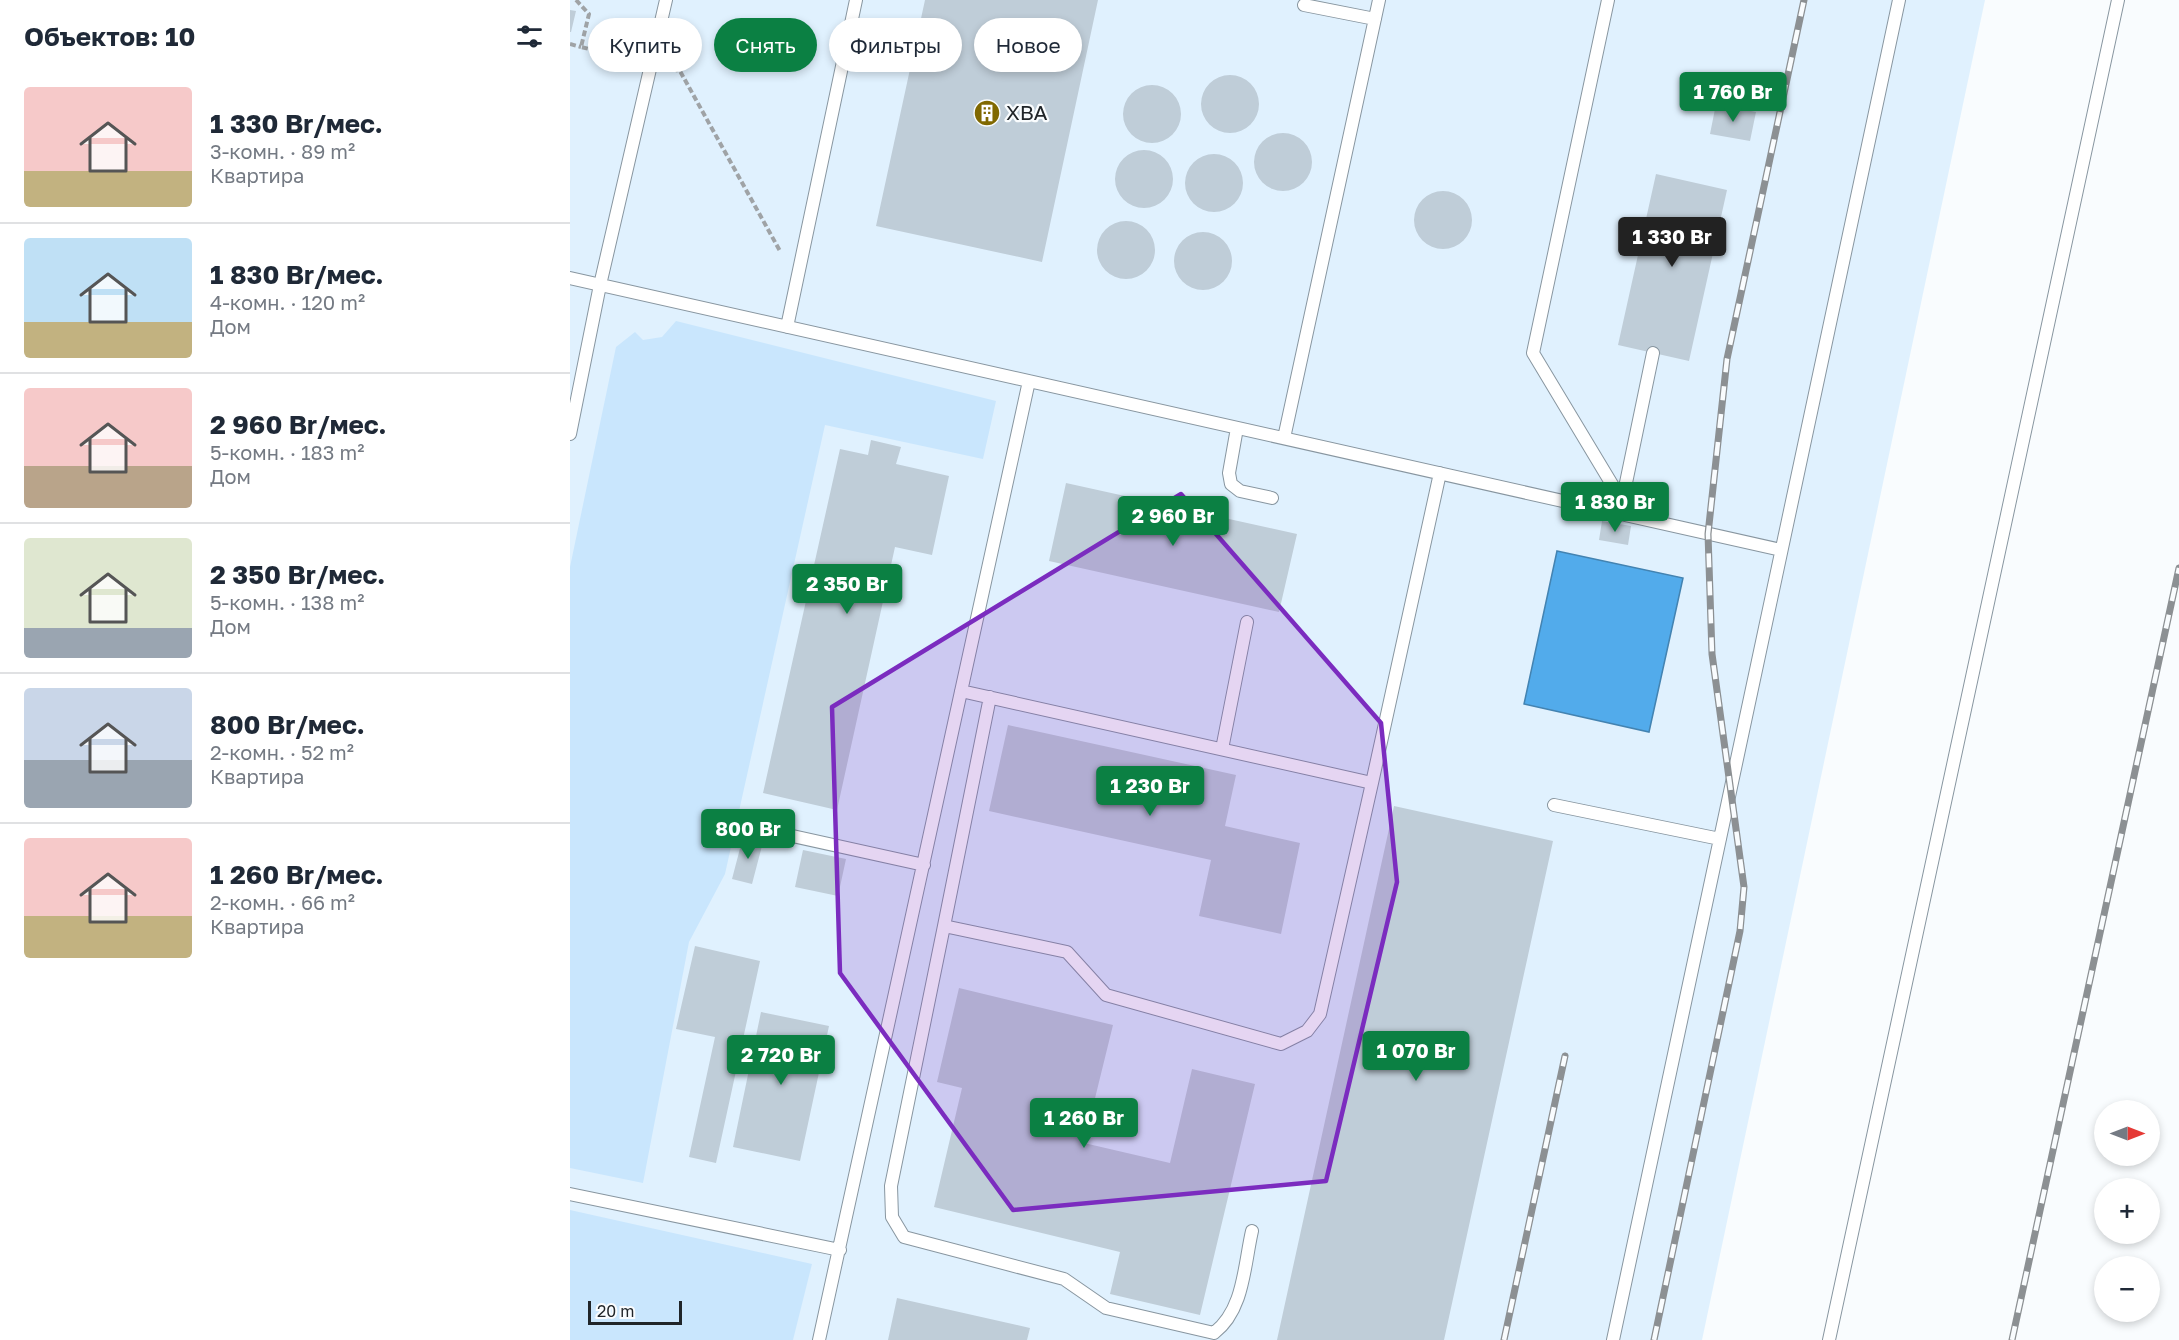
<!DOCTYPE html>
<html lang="ru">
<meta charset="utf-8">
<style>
body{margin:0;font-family:"Golos Text",sans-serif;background:#f6f6f7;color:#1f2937;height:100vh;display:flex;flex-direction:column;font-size:22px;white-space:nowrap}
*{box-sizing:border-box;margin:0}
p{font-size:20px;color:#747a83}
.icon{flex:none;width:33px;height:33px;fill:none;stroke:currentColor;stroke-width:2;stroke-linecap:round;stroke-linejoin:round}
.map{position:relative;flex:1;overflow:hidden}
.drawer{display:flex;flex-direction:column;background:#fff;width:570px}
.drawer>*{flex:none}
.banner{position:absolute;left:18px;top:18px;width:570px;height:54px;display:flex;gap:12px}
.needle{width:39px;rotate:90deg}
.tools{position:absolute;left:1524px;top:1100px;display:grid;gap:12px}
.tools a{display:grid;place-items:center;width:66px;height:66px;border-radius:50%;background:#fff;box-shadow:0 3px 9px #0003;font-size:30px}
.scale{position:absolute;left:18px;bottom:15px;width:94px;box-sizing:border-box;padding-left:6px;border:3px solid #202529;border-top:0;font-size:16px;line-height:21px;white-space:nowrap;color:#202529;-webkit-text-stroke:4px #f9fcfe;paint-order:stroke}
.price{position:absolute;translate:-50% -51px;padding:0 14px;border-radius:6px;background:#0b8043;color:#fff;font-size:20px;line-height:39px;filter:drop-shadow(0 2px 3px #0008)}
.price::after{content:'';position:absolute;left:50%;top:36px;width:18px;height:14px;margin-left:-9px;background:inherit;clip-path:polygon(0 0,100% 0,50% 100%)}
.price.on{background:#222;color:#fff}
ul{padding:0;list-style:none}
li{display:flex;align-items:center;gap:18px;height:150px;padding:0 24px}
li+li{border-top:2px solid #e0e1e3}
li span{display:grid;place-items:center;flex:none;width:168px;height:120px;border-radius:6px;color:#555}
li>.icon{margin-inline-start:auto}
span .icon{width:72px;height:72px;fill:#fffc;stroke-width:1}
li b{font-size:26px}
h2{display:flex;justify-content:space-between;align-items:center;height:72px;padding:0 24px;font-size:26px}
.tag{padding:0 21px;border-radius:27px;background:#fff;box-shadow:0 3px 9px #0003;font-size:21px;line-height:54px}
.tag.on{background:#0b8043;color:#fff}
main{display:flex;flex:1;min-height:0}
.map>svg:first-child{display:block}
</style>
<main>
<section class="drawer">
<h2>Объектов: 10<svg class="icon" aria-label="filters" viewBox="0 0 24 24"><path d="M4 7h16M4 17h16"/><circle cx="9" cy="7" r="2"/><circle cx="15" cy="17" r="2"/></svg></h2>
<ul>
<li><span style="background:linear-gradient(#f6c9c9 70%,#c2b280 0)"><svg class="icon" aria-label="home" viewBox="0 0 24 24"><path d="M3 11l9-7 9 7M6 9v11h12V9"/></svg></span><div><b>1 330 Br/мес.</b><p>3-комн. · 89 m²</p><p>Квартира</p></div></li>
<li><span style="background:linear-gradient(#bfe0f5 70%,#c2b280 0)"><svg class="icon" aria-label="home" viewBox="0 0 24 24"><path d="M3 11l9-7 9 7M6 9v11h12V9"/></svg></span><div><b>1 830 Br/мес.</b><p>4-комн. · 120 m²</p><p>Дом</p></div></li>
<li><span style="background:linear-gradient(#f6c9c9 65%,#b9a48a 0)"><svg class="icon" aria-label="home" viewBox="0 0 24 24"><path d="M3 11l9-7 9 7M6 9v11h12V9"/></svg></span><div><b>2 960 Br/мес.</b><p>5-комн. · 183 m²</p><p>Дом</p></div></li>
<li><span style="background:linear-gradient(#dfe7d0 75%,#9aa5b1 0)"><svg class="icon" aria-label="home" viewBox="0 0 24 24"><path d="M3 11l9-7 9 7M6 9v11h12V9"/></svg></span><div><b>2 350 Br/мес.</b><p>5-комн. · 138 m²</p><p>Дом</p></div></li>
<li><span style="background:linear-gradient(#c9d6e8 60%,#9aa5b1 0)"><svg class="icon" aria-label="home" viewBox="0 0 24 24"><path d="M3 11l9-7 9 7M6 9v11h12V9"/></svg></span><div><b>800 Br/мес.</b><p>2-комн. · 52 m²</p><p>Квартира</p></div></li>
<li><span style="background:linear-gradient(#f6c9c9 65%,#c2b280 0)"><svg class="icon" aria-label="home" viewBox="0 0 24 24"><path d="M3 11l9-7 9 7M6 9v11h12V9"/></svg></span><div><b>1 260 Br/мес.</b><p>2-комн. · 66 m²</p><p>Квартира</p></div></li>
</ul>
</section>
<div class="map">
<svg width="1609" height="1340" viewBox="0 0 1609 1340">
<rect width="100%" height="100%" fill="#f9fcfe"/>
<path fill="#e0f1fe" d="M0,0H1415L1132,1340H0Z"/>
<path fill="#c9e6fd" d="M106,321L426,401L413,459L255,425L155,874L119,942L73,1183L0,1168V567L46,347L65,332L73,340L92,337Z
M0,1210L242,1264L223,1340H0Z"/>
<path fill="#52abeb" stroke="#4383b1" stroke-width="1.5" d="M987,551L1113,578L1079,732L954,704Z"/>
<path fill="#bfcdd8" d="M355,0H528L472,262L306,226Z
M0,10L6,11L1,32H0Z
M631 104a29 29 0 1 1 58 0a29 29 0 1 1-58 0Z
M553 114a29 29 0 1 1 58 0a29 29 0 1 1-58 0Z
M1146,104L1186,112L1180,141L1140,134Z
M684 162a29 29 0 1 1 58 0a29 29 0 1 1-58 0Z
M545 179a29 29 0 1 1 58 0a29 29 0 1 1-58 0Z
M615 183a29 29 0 1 1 58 0a29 29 0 1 1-58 0Z
M1086,174L1157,190L1119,361L1048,345Z
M844 220a29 29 0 1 1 58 0a29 29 0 1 1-58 0Z
M527 250a29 29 0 1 1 58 0a29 29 0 1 1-58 0Z
M604 261a29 29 0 1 1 58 0a29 29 0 1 1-58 0Z
M301,440L331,447L326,464L379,476L362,555L325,547L267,810L193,793L270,449L298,455Z
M496,483L727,534L709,612L479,561Z
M1032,521L1061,526L1058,545L1029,540Z
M438,725L666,775L655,826L730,843L711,934L629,916L641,860L419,811Z
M824,806L983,841L874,1340H707Z
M173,837L193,842L182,884L162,879Z
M233,850L276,859L268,896L225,887Z
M125,946L190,961L146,1163L119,1157L145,1037L106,1029Z
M389,988L543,1025L514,1143L600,1163L622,1069L685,1084L630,1315L540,1294L550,1252L364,1207L392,1088L367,1082Z
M191,1012L259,1026L230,1161L163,1147Z
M327,1298L460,1328L457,1340H318Z"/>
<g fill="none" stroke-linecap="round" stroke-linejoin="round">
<defs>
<path id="lane" d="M1038,0L963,353L1061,516
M734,5L805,19
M0,278L1211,550
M217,327L286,0
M667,428L659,473L661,484L670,491L702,498
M0,434L30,285L96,0
M714,438L809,0
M1052,502L1083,353
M391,691L802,783L870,473
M420,697L374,926L497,952L536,995L711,1044L737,1031L750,1014L802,783
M652,749L677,622
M984,805L1150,839
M191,829L354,865
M374,926L321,1186L322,1217L334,1237L494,1279L536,1308L644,1333C674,1310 674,1266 682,1231
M0,1194L270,1250
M249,1340L459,381
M1043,1340L1329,0
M1259,1340L1548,0"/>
</defs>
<use href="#lane" stroke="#8896a0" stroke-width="14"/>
<path stroke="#9fa3a6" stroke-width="4" stroke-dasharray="6 3" stroke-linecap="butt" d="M6,0L19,14L11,47L61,59
M0,44L11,47
M102,69L110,71L210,251"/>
<use href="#lane" stroke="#fff" stroke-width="12"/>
<defs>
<path id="rail" d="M934,1340L995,1056
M1084,1340L1170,931L1174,887L1142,654L1138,534L1157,359L1234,0
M1442,1340L1609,568"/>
</defs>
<use href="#rail" stroke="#8c9093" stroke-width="7"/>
<use href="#rail" stroke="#f9fcfe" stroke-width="4.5" stroke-dasharray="14" stroke-linecap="butt"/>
</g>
<path fill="#7b2cbf" fill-opacity="0.2" stroke="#7b2cbf" stroke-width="4.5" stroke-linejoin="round" d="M611,494L811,723L827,882L756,1181L443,1210L270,973L262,707Z"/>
<defs>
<symbol id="building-disc" viewBox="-11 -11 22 22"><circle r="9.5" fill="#806800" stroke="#f9fcfe"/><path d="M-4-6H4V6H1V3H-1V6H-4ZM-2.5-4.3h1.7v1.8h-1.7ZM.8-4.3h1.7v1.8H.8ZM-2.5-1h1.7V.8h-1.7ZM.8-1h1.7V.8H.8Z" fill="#fff"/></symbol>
</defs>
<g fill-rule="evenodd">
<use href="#building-disc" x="402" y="98" width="30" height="30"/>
</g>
<g text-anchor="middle" stroke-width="4.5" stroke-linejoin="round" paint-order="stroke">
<g font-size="21" fill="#202529" stroke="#f9fcfe" text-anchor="start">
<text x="436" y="120">ХВА</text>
</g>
</g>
</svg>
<div class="tools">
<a><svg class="needle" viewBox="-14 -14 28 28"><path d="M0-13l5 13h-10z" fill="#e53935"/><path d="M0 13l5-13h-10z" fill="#747a83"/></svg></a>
<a>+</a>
<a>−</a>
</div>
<div class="scale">20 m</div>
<b class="price" style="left:1163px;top:123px">1 760 Br</b>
<b class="price on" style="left:1102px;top:268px">1 330 Br</b>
<b class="price" style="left:1045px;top:533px">1 830 Br</b>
<b class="price" style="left:603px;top:547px">2 960 Br</b>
<b class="price" style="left:277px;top:615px">2 350 Br</b>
<b class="price" style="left:580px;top:817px">1 230 Br</b>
<b class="price" style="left:178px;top:860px">800 Br</b>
<b class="price" style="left:846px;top:1082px">1 070 Br</b>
<b class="price" style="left:211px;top:1086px">2 720 Br</b>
<b class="price" style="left:514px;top:1149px">1 260 Br</b>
<div class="banner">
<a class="tag">Купить</a>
<a class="tag on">Снять</a>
<a class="tag">Фильтры</a>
<a class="tag">Новое</a>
</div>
</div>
</main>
